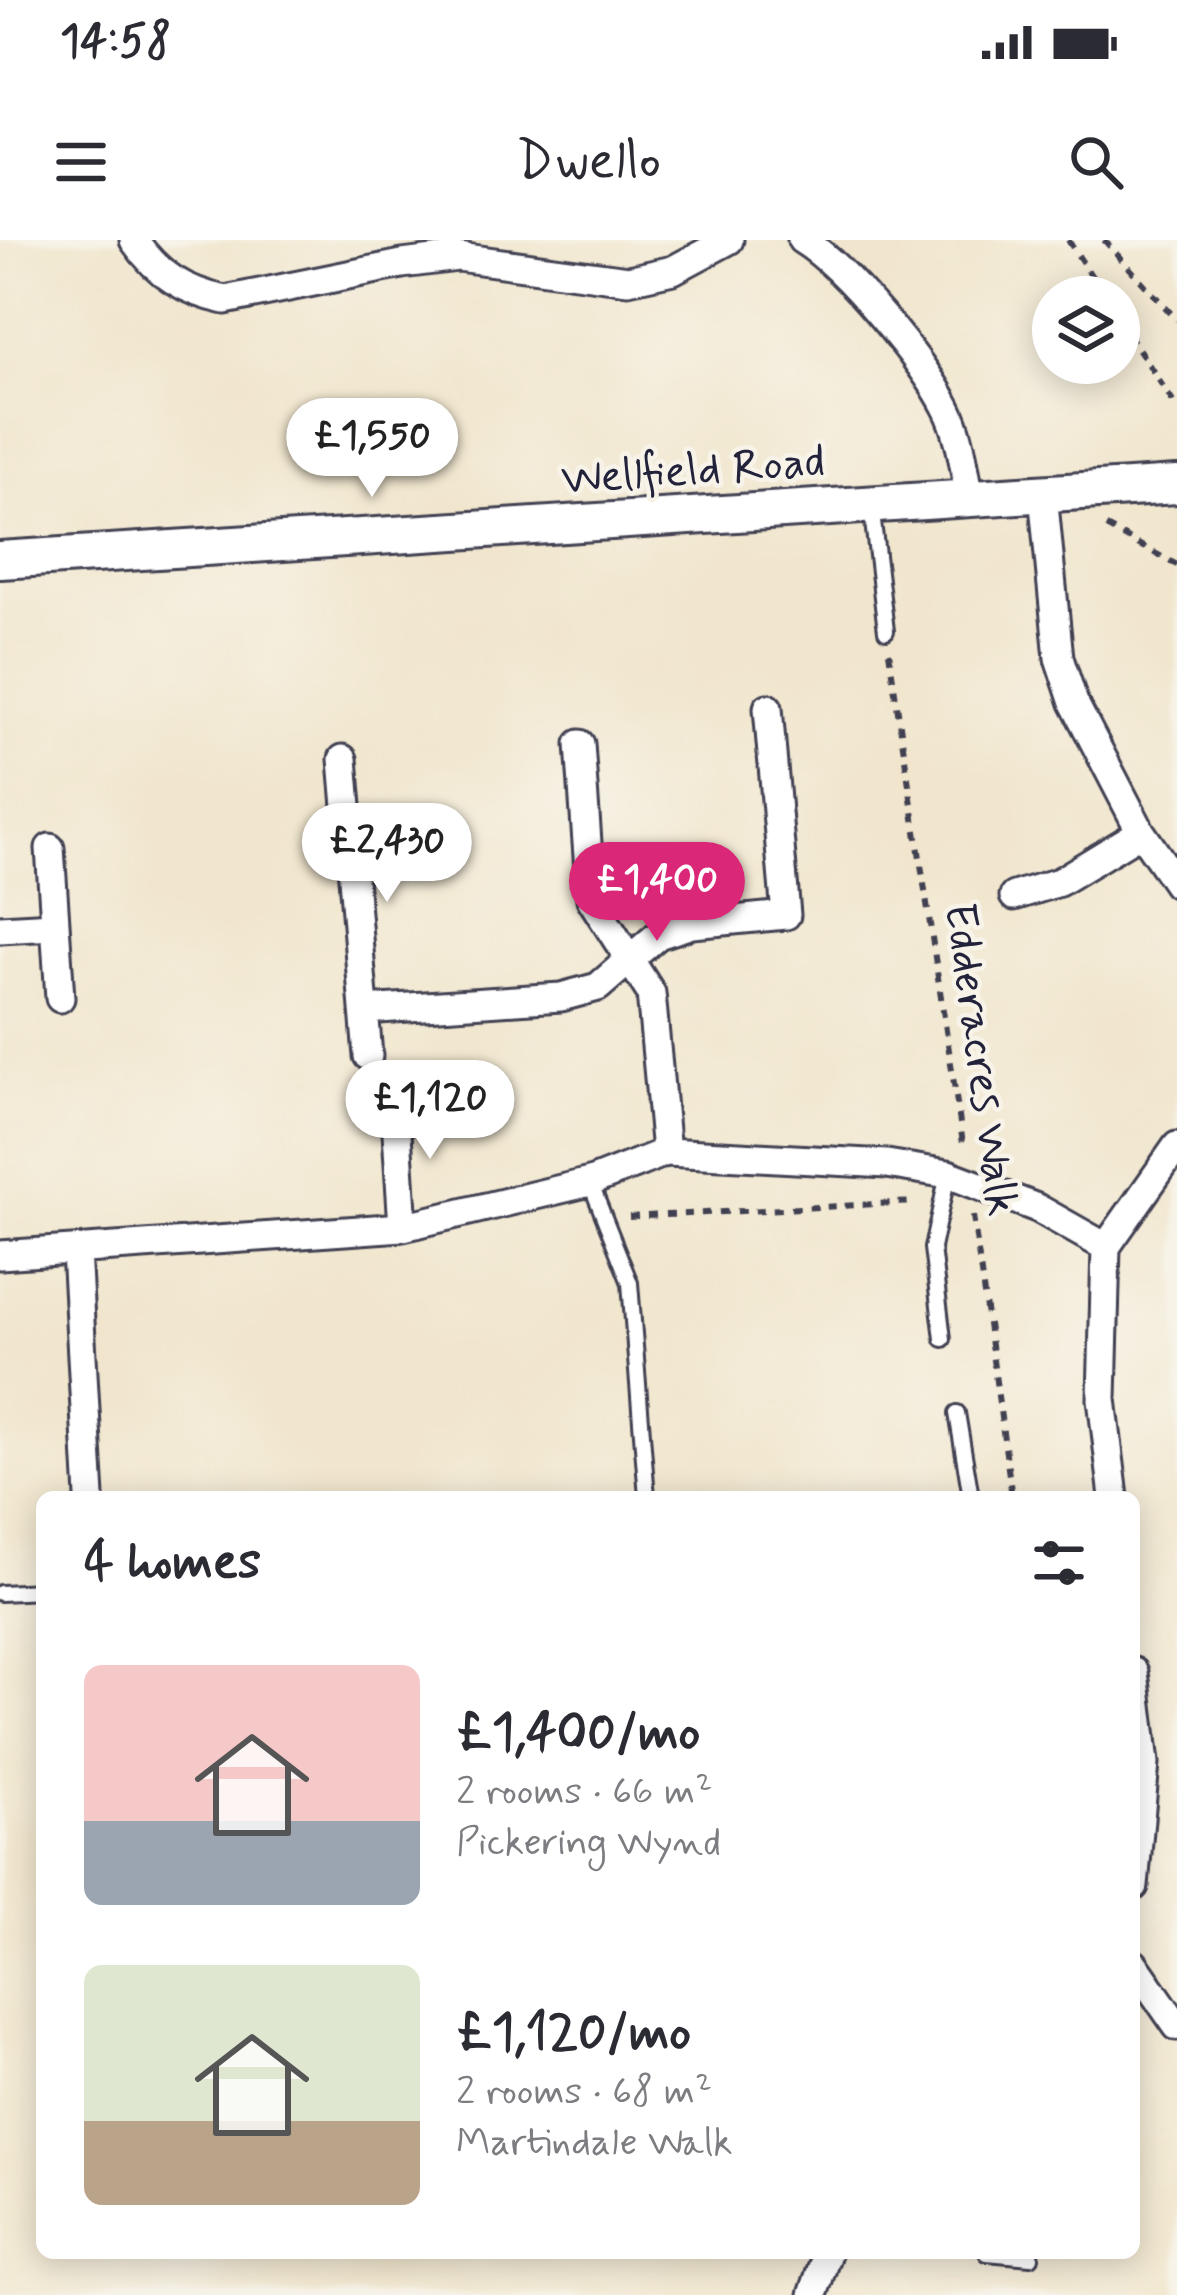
<!DOCTYPE html>
<meta charset="utf-8">
<style>
body{margin:0;font-family:Mynerve,sans-serif;background:#f2f2f3;color:#2b2b33;height:100vh;display:flex;flex-direction:column;font-size:45px;white-space:nowrap}
*{box-sizing:border-box;margin:0}
p{font-size:39px;color:#7c7c81}
.icon{flex:none;width:66px;height:66px;fill:none;stroke:currentColor;stroke-width:2;stroke-linecap:round;stroke-linejoin:round}
.map{position:relative;flex:1;overflow:hidden}
.panel{position:absolute;left:36px;top:1251px;width:1104px;height:768px;display:flex;flex-direction:column;background:#fff;border-radius:18px;box-shadow:0 6px 30px #0003}
.panel>*{flex:none}
.fabs{position:absolute;left:1032px;top:36px;display:grid;gap:24px}
.fabs a{display:grid;place-items:center;width:108px;height:108px;border-radius:50%;background:#fff;box-shadow:0 6px 30px #0003;font-size:60px}
.price{position:absolute;translate:-50% -102px;padding:0 27px;border-radius:42px;background:#fff;color:#222;font-size:39px;line-height:78px;filter:drop-shadow(0 3px 6px #0008)}
.price::after{content:'';position:absolute;left:50%;top:72px;width:36px;height:27px;margin-left:-18px;background:inherit;clip-path:polygon(0 0,100% 0,50% 100%)}
.price.on{background:#db2777;color:#fff}
ul{padding:0;list-style:none}
li{display:flex;align-items:center;gap:36px;height:300px;padding:0 48px}
li span{display:grid;place-items:center;flex:none;width:336px;height:240px;border-radius:18px;color:#555}
li>.icon{margin-inline-start:auto}
span .icon{width:144px;height:144px;fill:#fffc;stroke-width:1}
li b{font-size:51px}
h2{display:flex;justify-content:space-between;align-items:center;height:144px;padding:0 48px;font-size:51px}
.status{display:flex;justify-content:space-between;align-items:center;height:84px;padding:0 60px;background:#fff;direction:ltr}
.status svg{height:33px;fill:currentColor}
header{display:flex;justify-content:space-between;align-items:center;height:156px;padding:0 48px;background:#fff;font-size:54px;font-weight:600}
.map>svg:first-child{display:block}
</style>
<div class="status"><b>14:58</b><svg viewBox="0 0 49 12"><path d="M0 12V9h3v3zM5 12V6h3v6zM10 12V3h3v9zM15 12V0h3v12zM26 1h20v11H26zM47 4h2v5h-2z"/></svg></div>
<header><svg class="icon" aria-label="menu" viewBox="0 0 24 24"><path d="M4 6h16M4 12h16M4 18h16"/></svg>Dwello<svg class="icon" aria-label="search" viewBox="0 0 24 24"><circle cx="10" cy="10" r="6"/><path d="M15 15l6 6"/></svg></header>
<div class="map">
<svg width="1177" height="2055" viewBox="0 0 1177 2055">
<rect width="100%" height="100%" fill="#f7f3e8"/>
<filter id="ink" filterUnits="userSpaceOnUse"><feTurbulence type="fractalNoise" baseFrequency=".00833" numOctaves="2"/><feDisplacementMap in="SourceGraphic" scale="24" xChannelSelector="R" yChannelSelector="G"/><feConvolveMatrix kernelMatrix="1 2 1 2 8 2 1 2 1" color-interpolation-filters="sRGB"/></filter>
<filter id="wash" filterUnits="userSpaceOnUse"><feTurbulence type="fractalNoise" baseFrequency=".004" numOctaves="4" result="noise"/><feDisplacementMap in="SourceGraphic" scale="48" xChannelSelector="R" yChannelSelector="G"/><feGaussianBlur stdDeviation="2.7" result="paint"/><feColorMatrix in="noise" values="0 0 0 0 0 0 0 0 0 0 0 0 0 0 0 0 0 1.4 0 .05"/><feComposite in="paint" operator="in"/></filter>
<g filter="url(#wash)">
<rect width="100%" height="100%" fill="#f1e6cd"/>
</g>
<g filter="url(#ink)">
<g fill="none" stroke-linecap="round" stroke-linejoin="round">
<defs>
<path id="service" d="M871,265L886,391
M590,942L630,1043L647,1257
M943,1099L932,1008L948,934
M957,1173L971,1257
M0,1353L42,1351
M987,2013L1031,2017"/>
<path id="minor" d="M134,0C158,35 184,51 225,60L402,24L458,17L628,40L673,30L729,0
M802,0C846,27 923,121 947,168C961,195 964,228 970,258
M1043,254L1059,418L1074,463L1141,592L1177,644
M580,504L591,659L651,753L666,912
M343,519L368,816
M50,608L60,758
M1014,656L1059,642L1141,592
M0,689L54,686
M364,770L561,757L598,747L658,695L692,684L786,675L768,468
M395,861L403,987
M1106,1007L1102,1159L1114,1257
M1106,1007L1177,906
M76,1011L90,1257
M0,1015L403,987L590,942L666,912L887,924L948,934L1037,968L1106,1007
M1134,1432L1145,1523L1134,1646
M1134,1724L1177,1786
M813,2055L827,2013"/>
<path id="tertiary" d="M0,320L1177,245"/>
</defs>
<use href="#service" stroke="#413f51" stroke-width="20"/>
<use href="#minor" stroke="#413f51" stroke-width="33"/>
<use href="#tertiary" stroke="#413f51" stroke-width="42"/>
<path stroke="#413f51" stroke-width="6" stroke-dasharray="9 9" stroke-linecap="butt" d="M1068,0L1105,57
M1104,0L1177,80
M1119,79L1177,168
M1106,287L1177,325
M889,412L964,910
M973,976L1012,1257
M629,977L915,962"/>
<use href="#service" stroke="#fff" stroke-width="14"/>
<use href="#minor" stroke="#fff" stroke-width="27"/>
<use href="#tertiary" stroke="#fff" stroke-width="36"/>
</g>
</g>
<g text-anchor="middle" stroke-width="9" stroke-linejoin="round" paint-order="stroke">
<g font-size="45" fill="#22223b" stroke="#f7f3e8">
<text transform="translate(693 228) rotate(-4)" y="16">Wellfield Road</text>
<text transform="translate(983 819) rotate(82)" y="16">Edderacres Walk</text>
</g>
</g>
</svg>
<div class="fabs">
<a><svg class="icon" aria-label="layers" viewBox="0 0 24 24"><path d="M12 4l9 5-9 5-9-5zM3 14l9 5 9-5"/></svg></a>
</div>
<b class="price" style="left:372px;top:260px">£1,550</b>
<b class="price" style="left:387px;top:665px">£2,430</b>
<b class="price on" style="left:657px;top:704px">£1,400</b>
<b class="price" style="left:430px;top:922px">£1,120</b>
<section class="panel">
<h2>4 homes<svg class="icon" aria-label="filters" viewBox="0 0 24 24"><path d="M4 7h16M4 17h16"/><circle cx="9" cy="7" r="2"/><circle cx="15" cy="17" r="2"/></svg></h2>
<ul>
<li><span style="background:linear-gradient(#f6c9c9 65%,#9aa5b1 0)"><svg class="icon" aria-label="home" viewBox="0 0 24 24"><path d="M3 11l9-7 9 7M6 9v11h12V9"/></svg></span><div><b>£1,400/mo</b><p>2 rooms · 66 m²</p><p>Pickering Wynd</p></div></li>
<li><span style="background:linear-gradient(#dfe7d0 65%,#b9a48a 0)"><svg class="icon" aria-label="home" viewBox="0 0 24 24"><path d="M3 11l9-7 9 7M6 9v11h12V9"/></svg></span><div><b>£1,120/mo</b><p>2 rooms · 68 m²</p><p>Martindale Walk</p></div></li>
</ul>
</section>
</div>
